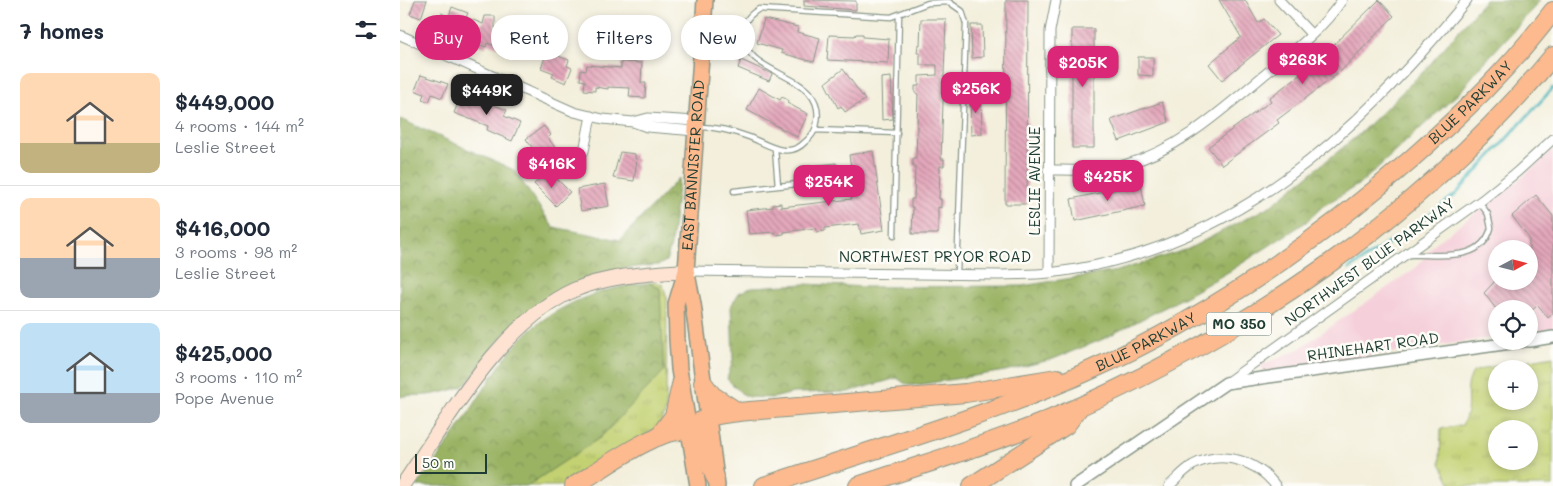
<!DOCTYPE html>
<meta charset="utf-8">
<style>
body{margin:0;font-family:Mali,sans-serif;background:#f6f6f7;color:#1f2937;height:100vh;display:flex;flex-direction:column;font-size:19px;white-space:nowrap}
*{box-sizing:border-box;margin:0}
p{font-size:16px;color:#747a83}
.icon{flex:none;width:28px;height:28px;fill:none;stroke:currentColor;stroke-width:2;stroke-linecap:round;stroke-linejoin:round}
.map{position:relative;flex:1;overflow:hidden}
.side{display:flex;flex-direction:column;background:#fff;width:400px}
.side>*{flex:none}
.banner{position:absolute;left:15px;top:15px;width:475px;height:45px;display:flex;gap:10px}
.needle{width:32px;rotate:83deg}
.buttons{position:absolute;left:1088px;top:240px;display:grid;gap:10px}
.buttons a{display:grid;place-items:center;width:50px;height:50px;border-radius:50%;background:#fff;box-shadow:0 2px 8px #0003;font-size:25px}
.scale{position:absolute;left:15px;bottom:12px;width:72px;box-sizing:border-box;padding-left:5px;border:2px solid #1f3d34;border-top:0;font-size:14px;line-height:18px;white-space:nowrap;color:#1f3d34;-webkit-text-stroke:4px #fdfcf7;paint-order:stroke}
.price{position:absolute;translate:-50% -42px;padding:0 11px;border-radius:10px;background:#db2777;color:#fff;font-size:16px;line-height:32px;filter:drop-shadow(0 1px 2px #0008)}
.price::after{content:'';position:absolute;left:50%;top:30px;width:15px;height:11px;margin-left:-8px;background:inherit;clip-path:polygon(0 0,100% 0,50% 100%)}
.price.on{background:#222;color:#fff}
ul{padding:0;list-style:none}
li{display:flex;align-items:center;gap:15px;height:125px;padding:0 20px}
li+li{border-top:1px solid #e0e1e3}
li span{display:grid;place-items:center;flex:none;width:140px;height:100px;border-radius:10px;color:#555}
li>.icon{margin-inline-start:auto}
span .icon{width:60px;height:60px;fill:#fffc;stroke-width:1}
li b{font-size:21px}
h2{display:flex;justify-content:space-between;align-items:center;height:60px;padding:0 20px;font-size:21px}
.pill{padding:0 18px;border-radius:22px;background:#fff;box-shadow:0 2px 8px #0003;font-size:18px;line-height:45px}
.pill.on{background:#db2777;color:#fff}
main{display:flex;flex:1;min-height:0}
.map>svg:first-child{display:block}
</style>
<main>
<section class="side">
<h2>7 homes<svg class="icon" aria-label="filters" viewBox="0 0 24 24"><path d="M4 7h16M4 17h16"/><circle cx="9" cy="7" r="2"/><circle cx="15" cy="17" r="2"/></svg></h2>
<ul>
<li><span style="background:linear-gradient(#ffd9b3 70%,#c2b280 0)"><svg class="icon" aria-label="home" viewBox="0 0 24 24"><path d="M3 11l9-7 9 7M6 9v11h12V9"/></svg></span><div><b>$449,000</b><p>4 rooms · 144 m²</p><p>Leslie Street</p></div></li>
<li><span style="background:linear-gradient(#ffd9b3 60%,#9aa5b1 0)"><svg class="icon" aria-label="home" viewBox="0 0 24 24"><path d="M3 11l9-7 9 7M6 9v11h12V9"/></svg></span><div><b>$416,000</b><p>3 rooms · 98 m²</p><p>Leslie Street</p></div></li>
<li><span style="background:linear-gradient(#bfe0f5 70%,#9aa5b1 0)"><svg class="icon" aria-label="home" viewBox="0 0 24 24"><path d="M3 11l9-7 9 7M6 9v11h12V9"/></svg></span><div><b>$425,000</b><p>3 rooms · 110 m²</p><p>Pope Avenue</p></div></li>
</ul>
</section>
<div class="map">
<svg width="1153" height="486" viewBox="0 0 1153 486">
<defs>
<pattern id="grass-tufts" width="24" height="20" patternUnits="userSpaceOnUse" patternTransform="scale(1.25)"><rect width="24" height="20" fill="#c3d172"/><path d="M3 7l-1-3M5 7V3M7 7l1-3M15 17l-1-3M17 17v-4M19 17l1-3" fill="none" stroke="#a7b463"/></pattern>
<pattern id="forest-crowns" width="20" height="18" patternUnits="userSpaceOnUse" patternTransform="scale(1.25)"><rect width="20" height="18" fill="#9ab364"/><path d="M2 6a3 3 0 1 1 6 0M12 15a3 3 0 1 1 6 0" fill="none" stroke="#7d9353"/></pattern>
<pattern id="building-back-hatch" width="6" height="6" patternUnits="userSpaceOnUse" patternTransform="scale(1.25)"><rect width="6" height="6" fill="#e4a7bb"/><path d="M-1 5l2 2M0 0l6 6M5-1l2 2" fill="none" stroke="#b88999"/></pattern>
</defs>
<rect width="100%" height="100%" fill="#fdfcf7"/>
<filter id="ink" filterUnits="userSpaceOnUse"><feTurbulence type="fractalNoise" baseFrequency=".02" numOctaves="2"/><feDisplacementMap in="SourceGraphic" scale="10" xChannelSelector="R" yChannelSelector="G"/><feConvolveMatrix kernelMatrix="1 2 1 2 8 2 1 2 1" color-interpolation-filters="sRGB"/></filter>
<filter id="wash" filterUnits="userSpaceOnUse"><feTurbulence type="fractalNoise" baseFrequency=".0096" numOctaves="4" result="noise"/><feDisplacementMap in="SourceGraphic" scale="20" xChannelSelector="R" yChannelSelector="G"/><feGaussianBlur stdDeviation="1.12" result="paint"/><feColorMatrix in="noise" values="0 0 0 0 0 0 0 0 0 0 0 0 0 0 0 0 0 1.4 0 .05"/><feComposite in="paint" operator="in"/></filter>
<g filter="url(#wash)">
<rect width="100%" height="100%" fill="#f3efdc"/>
<path fill="#f5cfda" fill-rule="evenodd" d="M1153,149V329L1129,332V309H1096V337L863,372L861,365L897,350L1017,267L1033,245L1118,181ZM1096,249H1129V281H1096Z"/>
<path fill="url(#grass-tufts)" stroke="#718753" fill-rule="evenodd" d="M257,282L263,285L267,298L266,410L260,426L162,486H127L201,437L260,288L248,283Z
M1153,356V486H1052L1040,463L1041,429L1062,425C1074,404 1061,393 1073,372L1086,368ZM1096,369H1129V401H1096ZM1096,429H1129V461H1096Z"/>
<path fill="url(#forest-crowns)" stroke="#5c784c" d="M1085,0H1140C1115,32 1084,59 1061,91L961,183L923,206L906,222L830,271L781,299L701,340L653,359L605,371L517,385H507L497,378L448,392L393,393L373,398L349,397L341,393L327,379L333,360L331,306L339,293L353,287L404,284L467,287L622,286L717,271L788,249L872,205L958,135L1026,69Z
M0,119L114,170L153,227L220,240L279,178L271,246L266,261L259,265C201,268 145,289 106,332C95,343 73,379 63,386C58,389 33,395 26,395C16,396 10,394 0,397Z
M248,283L260,288L264,371L201,437L127,486H17C36,461 54,435 72,408C91,379 108,348 135,326C168,300 207,287 248,283Z"/>
<g fill="none" stroke-linecap="round" stroke-linejoin="round">
<path stroke="#42b3ba" stroke-width="3" d="M949,269L1016,225L1055,195L1153,88"/>
</g>
<g id="blocks">
<path fill="url(#building-back-hatch)" d="M15,0H27L21,18L10,14Z
M404,0L456,1V10L404,6Z
M606,0H628L627,204H605Z
M819,0H845L858,23L864,19L878,35L822,80L809,64L841,37Z
M979,0L994,16L966,45L939,73L877,120L879,123L822,165L808,147L871,101L869,98L930,52L928,50Z
M52,7L68,13L66,17L83,24L85,16H95V28L103,30L101,48L87,43L86,47L71,42L74,34L53,26L52,31L37,26L41,13L49,16Z
M364,19L398,27L397,32L420,38L414,62L381,53L382,50L357,43Z
M521,19H546L541,159H544V166H540L539,199H541V208L538,207V234H512L513,207H511V199H514L515,166H513V158H516L518,94L515,93V86H519V76L537,75V65H520V53H517L518,45H520Z
M571,25H582L583,57L572,58Z
M672,29H694V148H672Z
M456,34H463V37L489,39L488,63L427,60L429,35L455,36Z
M147,52L169,60L167,66L172,68L166,83L152,77L154,73L141,68Z
M738,57H753V76L738,75Z
M341,60L372,74L369,81L338,68Z
M221,62L242,63L241,83H246L245,98L229,97L230,88L208,87V89L195,87V91L184,90L185,81L180,80L181,70L186,71L187,65L221,68Z
M443,69L465,100L445,112L441,106L438,108L425,83Z
M21,75L48,84L42,98L32,94L29,102L22,99L24,94L15,90Z
M491,77L493,119L482,120L481,78Z
M359,88L380,100L382,97L388,100L387,103L408,114L397,137L347,110Z
M581,92L582,134L571,135L570,93Z
M62,93L107,110L104,116L120,123L112,141L87,130L88,126L54,113Z
M762,102L769,122L719,141L711,120Z
M144,126L151,135L148,138L156,149L141,160L126,139Z
M473,151L484,230L461,234L459,224L425,228V231L417,232L416,228L384,232V234L376,235L375,232L349,234L346,210L373,207V204L381,203V207L452,199L449,178H453L449,155Z
M220,152L235,154V159H237L234,181L213,178Z
M436,163L437,173L402,177L401,167Z
M145,174L149,178L152,174L170,192L156,206L134,184Z
M205,184L209,206L181,211L177,189Z
M741,184L745,206L675,221L671,199Z
M1136,195L1153,216V314L1148,318L1138,305L1129,313V309H1096L1084,293L1095,281H1129V238L1112,216Z"/>
</g>
</g>
<g filter="url(#ink)">
<use href="#blocks" fill-opacity="0" stroke="#899688" stroke-width="1"/>
<g fill="none" stroke-linecap="round" stroke-linejoin="round">
<defs>
<path id="service" d="M300,127C316,127 333,131 349,137C367,144 388,160 405,142C410,138 414,133 416,127C431,70 343,80 343,33C344,21 349,15 359,9L491,17L528,3L549,2L562,11L566,24L557,274
M415,130L497,133
M375,149L378,186L437,180
M334,191L378,186
M494,235L499,15
M1007,255C1035,253 1081,265 1091,228L1088,214L1079,202"/>
<path id="minor" d="M879,0L911,34
M0,35L174,112L203,119L233,122L247,127L296,131
M233,122L248,118L296,121
M184,151L191,116
M648,170C675,170 702,172 727,164C780,149 822,110 863,76C890,54 923,29 942,0
M286,271L600,275C616,274 633,275 649,273C832,252 955,135 1067,0
M649,273L650,31L656,0
M826,383L1082,200L1117,172L1153,139
M769,486C777,479 783,471 793,465C822,449 857,461 876,486"/>
<path id="tertiary" d="M1129,341L1153,337
M675,486L826,383L1125,341"/>
<path id="secondary" d="M2,486C48,420 99,324 174,290C209,275 248,274 286,271"/>
<g id="primary">
<path d="M287,274L293,304L317,486"/>
<path id="s1" d="M298,486L279,369L277,339L276,304L286,271L305,0"/>
</g>
<g id="motorway">
<path d="M303,383L312,395L338,412"/>
<path d="M289,432C301,415 319,415 338,412L566,393L657,378"/>
<path d="M259,436L274,416L281,385"/>
<path d="M174,486C198,472 266,420 292,433C305,440 309,464 315,477"/>
<path id="s2" d="M364,486C471,450 580,419 684,373C804,320 911,247 1010,160C1062,114 1111,67 1153,11"/>
<path d="M458,486C523,464 589,445 651,419C842,338 1020,217 1153,56"/>
<path d="M572,486L666,425L678,409"/>
</g>
</defs>
<use href="#service" stroke="#899688" stroke-width="7"/>
<use href="#minor" stroke="#899688" stroke-width="11"/>
<use href="#tertiary" stroke="#899688" stroke-width="14"/>
<use href="#secondary" stroke="#899688" stroke-width="16"/>
<use href="#primary" stroke="#899688" stroke-width="18"/>
<use href="#motorway" stroke="#899688" stroke-width="20"/>
<use href="#service" stroke="#fff" stroke-width="4.5"/>
<use href="#minor" stroke="#fff" stroke-width="9"/>
<use href="#tertiary" stroke="#fff" stroke-width="11"/>
<use href="#secondary" stroke="#fee3d2" stroke-width="14"/>
<use href="#primary" stroke="#fcba8e" stroke-width="15"/>
<use href="#motorway" stroke="#fcba8e" stroke-width="18"/>
</g>
</g>
<g text-anchor="middle" stroke-width="5" stroke-linejoin="round" paint-order="stroke">
<rect fill="#fdfcf7" stroke="#62766e" stroke-width="1" x="806.5" y="312.5" width="65" height="23" rx="4"/>
<g font-size="14" font-weight="bold" fill="#1f3d34">
<text x="839" y="329">MO 350</text>
</g>
<g font-size="15" fill="#1f3d34" stroke="#fdfcf7">
<text dy="5" stroke="none"><textPath href="#s2" startOffset="814">BLUE PARKWAY</textPath></text>
<text dy="5" stroke="none"><textPath href="#s1" startOffset="324">EAST BANNISTER ROAD</textPath></text>
<text transform="translate(635 181) rotate(-90)" y="5">LESLIE AVENUE</text>
<text x="535" y="262">NORTHWEST PRYOR ROAD</text>
<text transform="translate(970 262) rotate(-36)" y="5">NORTHWEST BLUE PARKWAY</text>
<text dy="5" stroke="none"><textPath href="#s2" startOffset="409">BLUE PARKWAY</textPath></text>
<text transform="translate(973 347) rotate(-8)" y="5">RHINEHART ROAD</text>
</g>
</g>
</svg>
<div class="buttons">
<a><svg class="needle" viewBox="-14 -14 28 28"><path d="M0-13l5 13h-10z" fill="#e53935"/><path d="M0 13l5-13h-10z" fill="#747a83"/></svg></a>
<a><svg class="icon" aria-label="locate" viewBox="0 0 24 24"><circle cx="12" cy="12" r="6"/><path d="M12 2v4M12 18v4M2 12h4M18 12h4"/></svg></a>
<a>+</a>
<a>−</a>
</div>
<div class="scale">50 m</div>
<b class="price" style="left:903px;top:85px">$263K</b>
<b class="price" style="left:683px;top:88px">$205K</b>
<b class="price" style="left:576px;top:114px">$256K</b>
<b class="price on" style="left:87px;top:116px">$449K</b>
<b class="price" style="left:152px;top:189px">$416K</b>
<b class="price" style="left:708px;top:202px">$425K</b>
<b class="price" style="left:429px;top:207px">$254K</b>
<div class="banner">
<a class="pill on">Buy</a>
<a class="pill">Rent</a>
<a class="pill">Filters</a>
<a class="pill">New</a>
</div>
</div>
</main>
